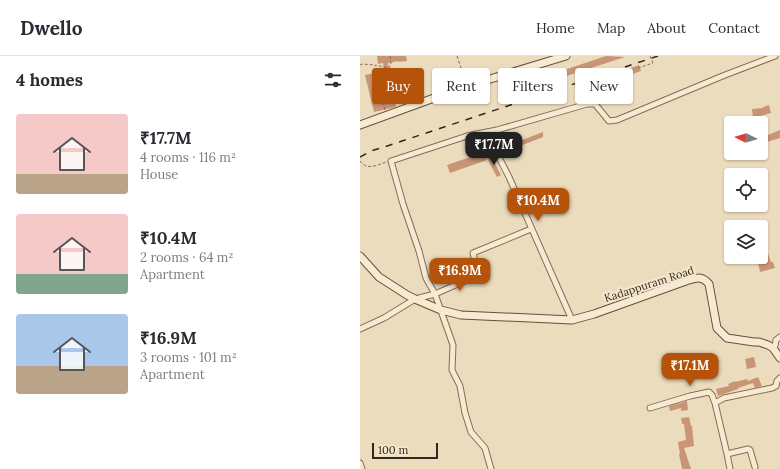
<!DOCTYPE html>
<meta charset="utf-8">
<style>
body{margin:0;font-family:Lora,serif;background:#f2f2f3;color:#2b2b33;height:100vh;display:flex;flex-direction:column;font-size:15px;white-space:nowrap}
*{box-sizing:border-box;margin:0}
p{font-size:13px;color:#7c7c81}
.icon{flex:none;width:22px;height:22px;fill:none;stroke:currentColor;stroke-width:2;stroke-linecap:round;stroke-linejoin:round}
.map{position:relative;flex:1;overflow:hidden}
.details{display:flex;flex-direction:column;background:#fff;width:360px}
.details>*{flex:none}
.banner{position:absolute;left:12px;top:12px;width:348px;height:36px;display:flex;gap:8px}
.needle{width:26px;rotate:275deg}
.buttons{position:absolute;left:364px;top:60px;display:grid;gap:8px}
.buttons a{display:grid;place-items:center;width:44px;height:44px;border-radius:4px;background:#fff;box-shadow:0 1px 3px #0004;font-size:20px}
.scale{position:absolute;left:12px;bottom:10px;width:66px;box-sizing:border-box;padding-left:4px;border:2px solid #33261c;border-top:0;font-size:11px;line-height:14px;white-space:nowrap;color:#33261c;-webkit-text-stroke:3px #f4e7cd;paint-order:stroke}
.price{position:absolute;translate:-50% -34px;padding:0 9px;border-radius:8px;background:#b45309;color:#fff;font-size:13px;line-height:26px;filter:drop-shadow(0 1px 2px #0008)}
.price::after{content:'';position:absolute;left:50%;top:24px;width:12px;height:9px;margin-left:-6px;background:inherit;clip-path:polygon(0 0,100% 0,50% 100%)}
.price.current{background:#222;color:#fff}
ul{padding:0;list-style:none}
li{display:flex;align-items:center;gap:12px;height:100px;padding:0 16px}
li span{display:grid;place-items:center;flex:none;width:112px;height:80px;border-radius:4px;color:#555}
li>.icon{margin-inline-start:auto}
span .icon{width:48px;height:48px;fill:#fffc;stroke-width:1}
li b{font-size:17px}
h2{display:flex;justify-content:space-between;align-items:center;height:48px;padding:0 16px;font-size:17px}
.chip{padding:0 14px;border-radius:4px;background:#fff;box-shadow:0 1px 3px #0004;font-size:14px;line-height:36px}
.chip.current{background:#b45309;color:#fff}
header{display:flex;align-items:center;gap:24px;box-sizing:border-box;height:56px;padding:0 20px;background:#fff;border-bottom:1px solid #e1e1e2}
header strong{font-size:19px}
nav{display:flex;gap:22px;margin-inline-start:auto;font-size:14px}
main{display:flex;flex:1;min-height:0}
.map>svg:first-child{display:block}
</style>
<header>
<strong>Dwello</strong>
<nav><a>Home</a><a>Map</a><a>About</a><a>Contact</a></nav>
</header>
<main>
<section class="details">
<h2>4 homes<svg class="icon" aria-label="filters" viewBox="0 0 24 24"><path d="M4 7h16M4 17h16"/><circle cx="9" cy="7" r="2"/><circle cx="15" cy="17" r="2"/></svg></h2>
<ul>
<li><span style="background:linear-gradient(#f6c9c9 75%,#b9a48a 0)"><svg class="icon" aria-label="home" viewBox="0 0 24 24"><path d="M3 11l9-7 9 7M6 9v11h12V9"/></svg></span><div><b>₹17.7M</b><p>4 rooms · 116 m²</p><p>House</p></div></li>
<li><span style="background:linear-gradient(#f6c9c9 75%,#7fa58c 0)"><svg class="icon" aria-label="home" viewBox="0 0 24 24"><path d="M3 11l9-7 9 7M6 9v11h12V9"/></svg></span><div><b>₹10.4M</b><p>2 rooms · 64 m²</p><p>Apartment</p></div></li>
<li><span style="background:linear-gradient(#a9c7e8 65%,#b9a48a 0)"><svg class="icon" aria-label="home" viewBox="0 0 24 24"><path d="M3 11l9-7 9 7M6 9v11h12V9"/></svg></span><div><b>₹16.9M</b><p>3 rooms · 101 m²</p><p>Apartment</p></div></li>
</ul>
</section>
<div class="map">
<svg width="420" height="413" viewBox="0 0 420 413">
<rect width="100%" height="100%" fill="#ecdcbe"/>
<path fill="#c99575" d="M17,0H46L47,5L39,6V5L28,7L36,51L14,56L5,19L24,15L23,7L18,8Z
M246,0L265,1L197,23L195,17Z
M279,9L281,15L250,26L248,20Z
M202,34L204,40L183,46L181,41Z
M409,49L411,57L400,60V62H393L392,53L403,52V51Z
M420,74V82L407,86L408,88L401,90V82Z
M183,76V81L145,96L144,91Z
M125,96L127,104L90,117L87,109Z
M131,100L141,119L137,121L127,102Z
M407,195L411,206H413L415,212L400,216L398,206H396L394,201H401V197Z
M394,301L396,311L387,313L385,303Z
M398,321L402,330L395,332L393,327L378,332V333L358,340L356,333L369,330L368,328L375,325V326L387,323L388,325Z
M327,345L328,354L321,355V352L310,355L309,350Z
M329,361L331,370H332L334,390L324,392L331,413H322L319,398H320L318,386L326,384L324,368H322L321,362Z"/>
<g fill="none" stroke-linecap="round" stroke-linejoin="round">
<defs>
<path id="street" d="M126,76L149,121L212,264
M0,273L24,262L55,243L75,238L118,219L113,197L171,173
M413,292L415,290L416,284L420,281
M290,352L330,340L349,336L352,339L355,347
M367,398L370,413
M0,407L2,413
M395,411L390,394L388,393L367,398L355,347L364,342L412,332L416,330L417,325L420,322
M131,413L125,392L111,376L105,357L100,330L92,314L93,289L75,238L66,222L59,195L43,148L31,105L107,80L137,74L227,48H235L249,65L257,64L365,19L415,0"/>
<path id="secondary" d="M0,69L107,30L206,0
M0,200L19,221L47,239L55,243L81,254L101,259L212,264L234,258L326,225C336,222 341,219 349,228L357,272L367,282L394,286H399L408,289L413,292L420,302"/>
</defs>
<use href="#street" stroke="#846d57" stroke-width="7"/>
<use href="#secondary" stroke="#654e3b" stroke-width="9"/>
<path stroke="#846d57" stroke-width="1" stroke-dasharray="3 2" stroke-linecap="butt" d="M97,0L105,24
M0,9L2,8L14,9
M278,12L293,7
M25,54L15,9L29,12L31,8L30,0
M0,105C7,115 17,109 26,106"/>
<use href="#street" stroke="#f7ead1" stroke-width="5"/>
<use href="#secondary" stroke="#f7ead1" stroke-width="7"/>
<path stroke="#33261c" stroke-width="1.5" stroke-dasharray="7 7" stroke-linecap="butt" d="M0,101L11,95L21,92L298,0"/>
<path stroke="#846d57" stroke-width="1" stroke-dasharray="3 2" stroke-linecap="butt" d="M290,0L293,7"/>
</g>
<g text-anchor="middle" stroke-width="4" stroke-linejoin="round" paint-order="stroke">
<g font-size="11" fill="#33261c" stroke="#f4e7cd">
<text transform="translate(289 228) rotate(-18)" y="4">Kadappuram Road</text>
</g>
</g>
</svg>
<div class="buttons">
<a><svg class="needle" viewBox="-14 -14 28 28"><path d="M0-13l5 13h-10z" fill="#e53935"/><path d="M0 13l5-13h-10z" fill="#7c7c81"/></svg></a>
<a><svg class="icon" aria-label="locate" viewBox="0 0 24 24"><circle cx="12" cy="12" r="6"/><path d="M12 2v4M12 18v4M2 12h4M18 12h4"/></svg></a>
<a><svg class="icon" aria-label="layers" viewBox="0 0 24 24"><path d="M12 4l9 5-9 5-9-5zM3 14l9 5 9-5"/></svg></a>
</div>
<div class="scale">100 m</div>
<b class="price current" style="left:134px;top:110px">₹17.7M</b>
<b class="price" style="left:178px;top:166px">₹10.4M</b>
<b class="price" style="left:100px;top:236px">₹16.9M</b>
<b class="price" style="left:330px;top:331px">₹17.1M</b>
<div class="banner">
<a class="chip current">Buy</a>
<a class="chip">Rent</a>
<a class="chip">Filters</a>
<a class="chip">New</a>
</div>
</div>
</main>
